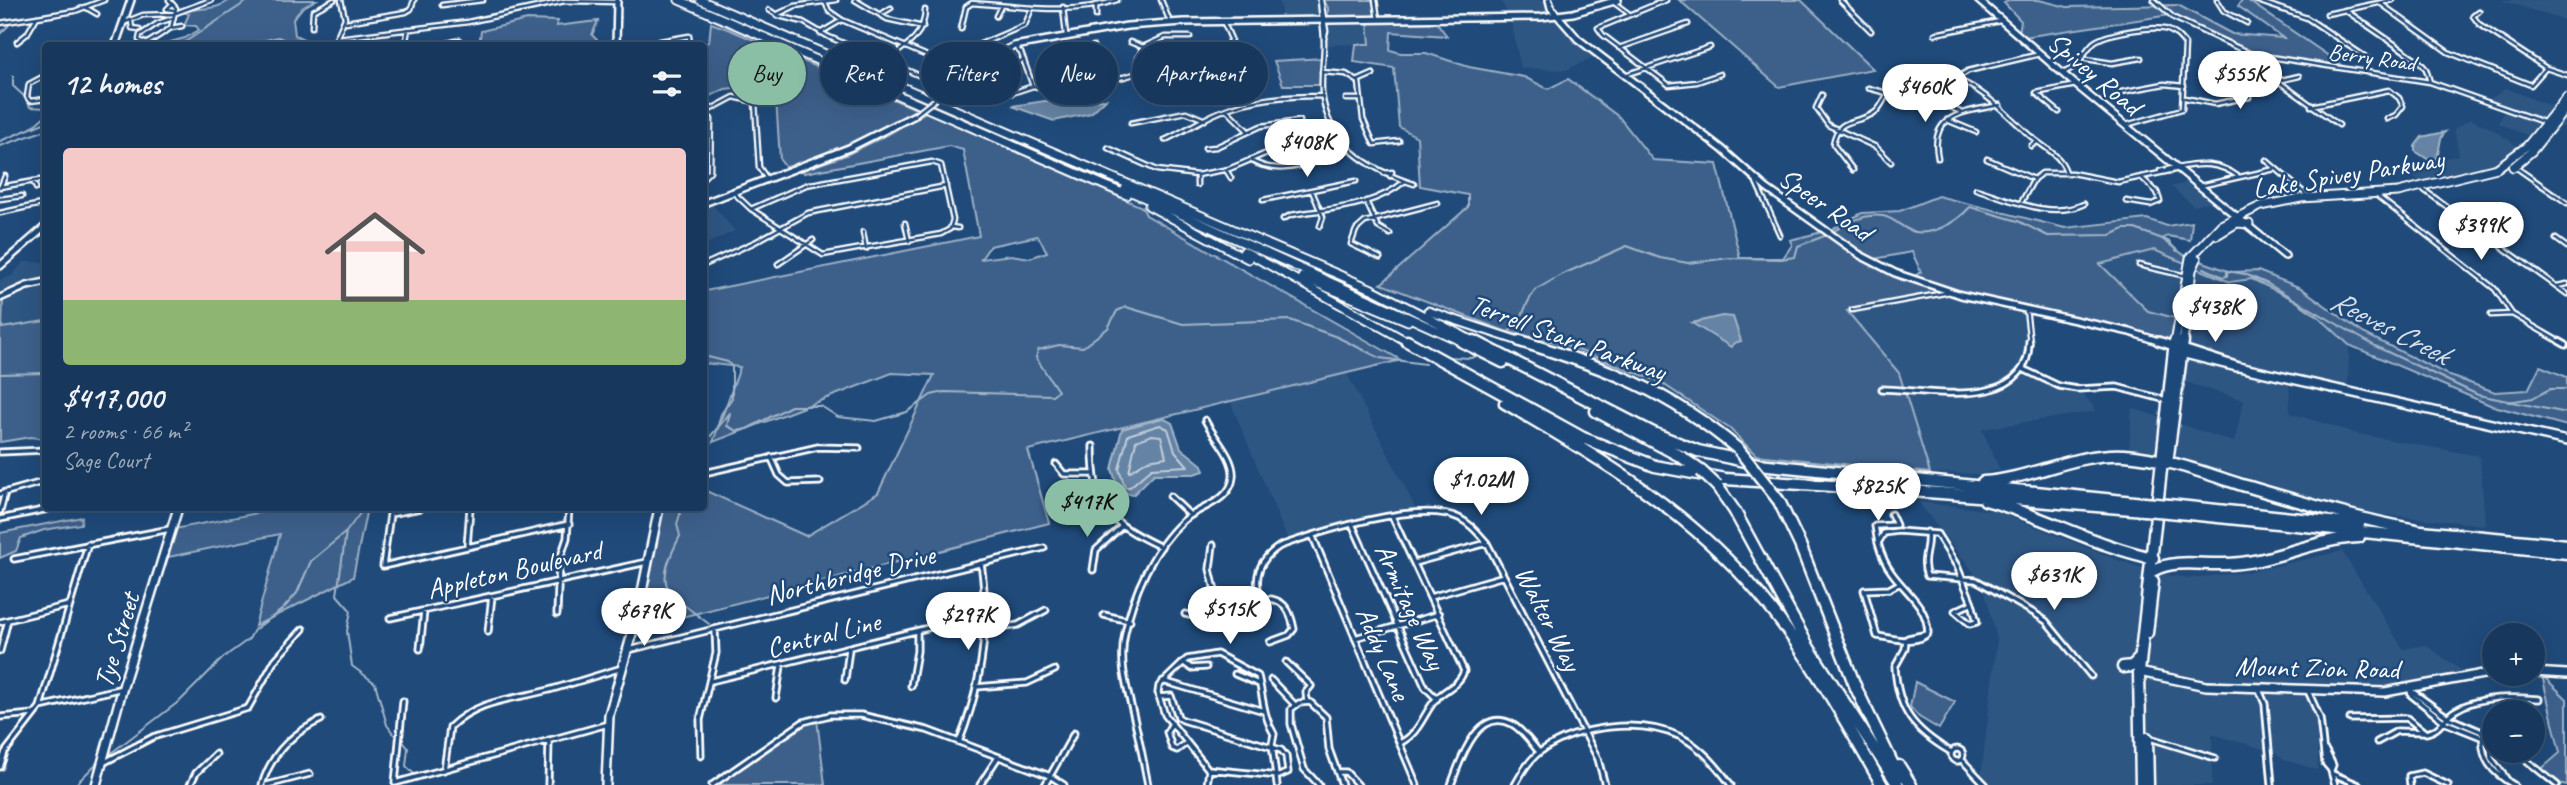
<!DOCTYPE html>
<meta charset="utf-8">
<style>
body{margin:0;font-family:Caveat,sans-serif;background:#244365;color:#f1f3f6;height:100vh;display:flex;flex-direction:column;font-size:26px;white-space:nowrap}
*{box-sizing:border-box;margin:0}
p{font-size:23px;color:#9eacbb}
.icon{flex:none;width:38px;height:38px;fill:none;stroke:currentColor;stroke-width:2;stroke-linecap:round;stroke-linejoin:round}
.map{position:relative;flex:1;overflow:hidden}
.side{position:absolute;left:42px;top:42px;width:665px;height:469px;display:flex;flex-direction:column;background:#17385c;border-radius:7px;box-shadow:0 7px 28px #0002,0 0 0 2px #365272}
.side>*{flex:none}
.top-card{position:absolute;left:728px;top:42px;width:665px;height:63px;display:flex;gap:14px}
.fabs{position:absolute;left:2482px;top:623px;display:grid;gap:14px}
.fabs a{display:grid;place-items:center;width:63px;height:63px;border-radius:50%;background:#17385c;box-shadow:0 7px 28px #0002,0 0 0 2px #365272;font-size:35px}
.price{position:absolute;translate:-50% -60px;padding:0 16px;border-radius:24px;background:#fff;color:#222;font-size:23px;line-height:46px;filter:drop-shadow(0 2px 4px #0008)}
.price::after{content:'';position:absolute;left:50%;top:42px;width:21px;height:16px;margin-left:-10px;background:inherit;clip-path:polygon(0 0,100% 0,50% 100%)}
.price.active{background:#8abfa5;color:#111}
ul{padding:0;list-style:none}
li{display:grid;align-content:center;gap:14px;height:371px;padding:0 21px}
li span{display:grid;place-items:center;height:217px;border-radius:7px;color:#555}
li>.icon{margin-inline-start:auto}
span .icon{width:126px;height:126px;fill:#fffc;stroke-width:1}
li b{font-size:30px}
h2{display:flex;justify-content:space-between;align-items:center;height:84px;padding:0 21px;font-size:30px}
.pill{padding:0 24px;border-radius:32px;background:#17385c;box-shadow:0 7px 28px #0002,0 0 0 2px #365272;font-size:24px;line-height:63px}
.pill.active{background:#8abfa5;color:#111}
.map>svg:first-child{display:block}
</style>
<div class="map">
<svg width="2567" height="785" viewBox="0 0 2567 785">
<rect width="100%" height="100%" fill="#1f4a7a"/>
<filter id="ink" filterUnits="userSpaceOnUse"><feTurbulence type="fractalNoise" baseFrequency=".0143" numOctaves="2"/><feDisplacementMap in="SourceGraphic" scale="14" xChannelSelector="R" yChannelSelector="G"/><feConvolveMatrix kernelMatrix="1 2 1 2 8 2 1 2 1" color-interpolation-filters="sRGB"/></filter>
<g filter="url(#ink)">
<path fill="#2e5683" d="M1278,0H1324L1328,8L1368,20L1370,44L1326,45L1324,19H1280L1281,8Z
M1500,0H1552L1554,17L1600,54L1566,70L1521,68L1510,17Z
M2501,0H2567V21L2550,16Z
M2506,88L2567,113V129L2541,118L2529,136L2498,123L2505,110L2486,102Z
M2470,119L2493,129L2520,148L2504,161L2486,168L2422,183L2403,168L2459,155L2454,129Z
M2192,181L2216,201L2194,206L2171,187Z
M704,200L712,204L735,231L704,245Z
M2154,250L2230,282L2252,279L2293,299L2320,318L2349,345L2348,392L2289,381L2290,413L2358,434L2480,456L2485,525L2358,512L2165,452L2129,449L2132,408L2234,442L2244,400L2178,380L2183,320L2148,311L2100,264Z
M23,262H45V321L1,328L4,303L0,302V280L12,276Z
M1951,292L2027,310L2033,336L2025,375L2063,389L2081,391L2097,411L1982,429L2000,470L1980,474L1930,473L1899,373L1846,311Z
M1347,373L1417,511L1290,545L1230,401Z
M1918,502L1995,511L2120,561L2162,574L2190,578L2250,572L2342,551L2403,649L2426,645L2466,674L2404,693L2317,690L2318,770L2284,760L2273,752L2212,734V785H1980L1997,639L1983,584Z"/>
<path fill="#3c618b" stroke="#9eb0c5" stroke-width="2" fill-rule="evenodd" d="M230,0H316L302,8L293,19L295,35L316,45H299L295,39L274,46L159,45L185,38L199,30L196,26L184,25L189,14L184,12C201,6 214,12 230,0Z
M1324,0H1374L1379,19H1434L1447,36L1391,32L1390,50L1401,53H1426L1469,67L1524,77L1548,89L1568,79L1619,117L1653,160L1717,164L1740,258H1783L1792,245L1790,240L1830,230L1862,213L1900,211L1938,196L2065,228L2147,219L2167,226L2192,222L2190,240L2168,236L2162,239L2184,255L2231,272L2258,271L2301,288L2363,333L2450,376L2495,392L2528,390L2540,366L2567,377V426L2490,405L2349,345L2320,318L2293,299L2252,279L2230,282L2154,250L2100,264L2148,311L2183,320L2180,348L1951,292L1847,311L1899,373L1930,473L1756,455L1730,429L1660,382L1560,343L1505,331L1381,284L1468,207V195L1420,186L1417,137L1399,127L1394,68L1354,62L1356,44H1370L1368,21H1328V8ZM1852,251L1874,259L1912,252L1921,272L1904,282Z
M1679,0H1801L1873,69L1779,87Z
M2010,0H2039L2067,7L2178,5L2232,34L2283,38L2238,6L2242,0H2247L2345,67L2261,57L2201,33L2170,15L2018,38L2021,21L2004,3Z
M527,20L558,21L556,26L598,21L592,35L597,40L595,44L479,45L481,31Z
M711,23L728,29L916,109C882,137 828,155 787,169L780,160L775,83L725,89L704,99L706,87L702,46L709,42Z
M1323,58L1322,85H1283L1274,61Z
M926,112L1142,207L1146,215L1401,360L1028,450L1049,523L635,629L659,508H704V490L806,536L878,493L934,375L892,373L713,442L740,367L704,363L705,291L979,236L963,150L949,146L804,173L803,170L846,155L887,135ZM1038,236L1047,252L1030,258L1011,255L981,259L990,246Z
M3,300L2,328L45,321V439L31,437L0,442V302Z
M284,508H367L353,577L255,626L280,534L164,558L174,529Z
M82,517L81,524L44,530L21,538L16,551L0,558V533Z
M2542,675L2567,699V785L2549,781L2539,771L2560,753Z
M1915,682L1955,702L1939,729L1919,717L1910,707Z
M817,719L825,785H714L794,727Z"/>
<path fill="#6583a4" stroke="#a3b5c8" stroke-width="2" d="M1106,99L1091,113L1054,121L1012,106L1045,101Z
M2445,132C2437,140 2442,151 2435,160H2429L2415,151V146L2422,137Z
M1722,316L1733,317L1741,341L1734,343L1731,347L1692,323Z
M1163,418L1172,423L1181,448L1202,465L1204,471L1194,474H1154L1133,495L1119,492L1112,469L1122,429Z"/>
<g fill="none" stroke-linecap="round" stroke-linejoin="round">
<path stroke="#c1cddb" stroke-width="2" d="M1160,425L1168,429L1175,451L1188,466L1152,468L1130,487H1125L1119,469L1128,435Z
M1152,435L1161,436L1166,457L1148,460L1129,472L1136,441Z"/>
<path stroke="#a3b5c8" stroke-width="2" d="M0,34L9,25
M179,46L249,0
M242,46L278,37L299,46
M13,76V86L26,98L30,107L46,108
M31,128L46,115
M0,141L46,122
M0,146L46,130
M1832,232C1848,223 1864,213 1883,216C1893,218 1899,225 1907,229C1928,240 1957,222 1970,207L2018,221L2048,236L2111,235L2124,229H2135L2168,241L2177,251
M2204,268L2223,277L2227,276V271L2245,274L2268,284L2375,346L2478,395L2567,413
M1507,333C1527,319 1522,304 1537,289L1563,274L1627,246L1660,258L1688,263L1730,258L1781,259L1795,257L1798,246L1827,235
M704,356L728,362L732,367V398L721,414L718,425
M1447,357L1471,358L1479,355
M0,374L46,373
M2508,402L2533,398L2550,389H2567
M704,444L730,413L727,426L737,431L747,429L791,406H821L838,417L876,421L907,412L931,395L944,392L1052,395L1058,391L1036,358L1038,350L1059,345L1083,347L1108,328L1117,311L1126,307L1183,324L1290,320L1337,337L1380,358L1425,364
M364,508L346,532L337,595L351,611L347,631L352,666L375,683L387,725L395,736
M682,508L677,524L680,536C652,591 666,590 709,624
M401,739L408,748L406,766L415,775
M107,756L181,700L224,657L249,639L254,630L283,609L297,593L311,561L346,532
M75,785L99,761"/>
<defs>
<path id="street-far1" d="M169,0L176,8L171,28
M855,0L887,19L923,27
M1161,0L1170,22
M1320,0C1321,14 1324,29 1324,43C1324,59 1321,75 1322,92C1327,144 1368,169 1414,184
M1321,0L1326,31L1324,39
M1375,0L1378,19
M1666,0L1598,28L1603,35L1669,85L1697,82L1720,74
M1840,0L1871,31
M2154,0L2174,18L2251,54L2430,82L2546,123
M2217,0L2224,11L2247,23
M2255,0L2307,18L2370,60
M825,2L829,11L842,20L925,55L963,75
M1613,2L1628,13
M2380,3L2448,52L2531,85L2546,68
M172,4L167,9L174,10
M442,5L483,0
M1096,5V16
M85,7L97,14
M1063,7L1066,35
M769,10L779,16L803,22L829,37L923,77H931
M2345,10L2419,61L2426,69L2430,82
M2479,11L2473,16L2479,24L2546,68L2567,75
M881,14L891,8
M2327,14L2392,0
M776,15L795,6L836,0
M996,16L1001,6
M131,21L132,28L139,29
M346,22L406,12L411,9L414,0
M0,23L75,11L104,0
M123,23L143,15L173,14L211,0
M312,27L313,11L334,0
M961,29L966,7L972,3C1020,6 1071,16 1117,0
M820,33L842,20
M1935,34L2000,21
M338,38L468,22L565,1L616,2
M17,42L27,34L37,17
M1130,42L1143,47
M147,44L139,40L140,35L158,23L173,18
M143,46L171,28L182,26
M333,46L345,18L341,0
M405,46L408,29
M436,46L460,40
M631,46L689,36L690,45
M1014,46L1021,53L1033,86
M1093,46L1106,79
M1619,48L1688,24
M969,49L1025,25L1032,8
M1056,52L1068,83
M2248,53L2253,63L2339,125
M2086,59L2112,63L2141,58
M885,61C905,47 925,36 925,10
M1144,72L1137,61L1143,47L1165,37H1190
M1322,72L1346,74L1359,82L1363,119L1374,144L1399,141
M2063,73C2083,64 2080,56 2093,43C2104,33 2154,25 2168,30C2176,33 2180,38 2185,44L2182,109L2126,125
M46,75L29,84L27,97L30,101L46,99
M1625,75L1710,47
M1957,78L1968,71L2040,54
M1357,81L1373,74
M2277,81L2299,76
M1033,86L1045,88L1124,77L1225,48
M1868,88L1887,93
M973,91L1000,69L1024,60
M1012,93L1033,86
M2116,93L2164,84L2184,86
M1159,95L1250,78L1240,59L1225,48L1231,39L1223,21
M1822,95L1816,108L1828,125L1876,147L1891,162
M2185,98L2215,104L2249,97L2230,79L2229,71
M1346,99H1360
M1945,104L1962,113
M2311,106L2389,90L2399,98L2403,106L2396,115L2387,119
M1227,110L1248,131
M2059,112L2036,93L2076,85
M704,113L734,97L755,102L759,167L767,179
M704,113L711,119L710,171L704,177
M1947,120L1976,132
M1131,123L1186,112L1205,120
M1165,140C1183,132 1200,120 1219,112C1252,98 1287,96 1322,96
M2031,146L2037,142
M1108,148L1157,170L1197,175L1229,169L1281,147L1336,136
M1205,148L1216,147L1261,126L1300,121
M1938,158C1928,113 1966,112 2000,105
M1987,159L2034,179
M1250,160C1275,175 1300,166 1327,159
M2266,160L2308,196
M932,162L941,165L953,220L950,229L941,234L823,255L751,209L806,185Z
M2514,166L2567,203
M2177,168C2201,163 2219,162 2239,177
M1226,170L1231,178
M1853,170L1833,144C1838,116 1855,125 1874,113C1884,107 1886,90 1896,82C1951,55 1992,100 2028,134C2042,147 2060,153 2066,172
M2160,171L2176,167
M1384,173L1392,172L1390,176
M1197,175V185
M33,181L36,188
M1756,182L1780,235
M1,186L5,176
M2200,186L2275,169
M0,187L46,179
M1976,189C2010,199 2050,220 2084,204
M2424,190L2567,294
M1312,191L1323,217L1320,226
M734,193L751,209
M2376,195L2495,289L2512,314L2562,343
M0,199L22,196
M1263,200L1356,181
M1366,201L1378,227L1390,234
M2022,201L2034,179L2042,173H2072L2118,182L2179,169
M2126,201L2150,205L2160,201L2157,192L2141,177
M0,213L46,203
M1283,219L1291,215C1331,208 1373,208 1405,181
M905,223L909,241
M951,227L958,228
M863,232L866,249
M2556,239L2567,247
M1380,258L1351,244L1356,230L1365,222L1438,203
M778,264L813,240
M704,265L755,242L808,213L946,186
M2139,265L2186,276
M2557,286L2567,284
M2026,309L2030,343
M1852,310L1950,292
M2491,315L2512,314"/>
<path id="street" d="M2559,341L2566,345
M2023,369L2059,386L2077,389L2117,387L2166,400
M1882,389C1928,390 2030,413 2029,341
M1093,446C1093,506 1107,522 1161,547
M0,452L46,450
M771,457L779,475L788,483L820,482
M1056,464L1064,474H1092
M704,473L818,447L859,448
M0,494L46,481
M1170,496L1190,515
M421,508L390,514L383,566L569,524
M0,511L5,492
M1077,513L1100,504
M1891,514L1896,525
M1392,516L1464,671C1459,686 1446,688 1436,699C1423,714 1420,733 1400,743
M0,519L53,508
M1353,526L1425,687L1437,699
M1927,532C1930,548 1920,559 1927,576L1976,580L2034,613L2046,621L2091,676
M1313,537L1417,785
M1878,543L1875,526L1896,525
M1213,545L1210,569L1220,612
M467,547L470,508
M14,559L170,529
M1414,563L1487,543
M1093,570L1096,550L1121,527
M1900,583L1889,589L1864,590L1877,636C1892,638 1918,646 1928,633
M1430,597L1504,576
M1261,602C1253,577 1258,560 1280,546C1320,532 1421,499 1459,518C1471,524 1478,533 1487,543L1598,759L1605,785
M1972,603L1977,622L1970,624L1955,611Z
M557,614L559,562L567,538L569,508
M1185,614L1198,617L1271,599C1287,602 1291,614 1294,629L1289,635L1270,642
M1104,615L1130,621
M390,618L647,562
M0,622L69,605
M983,631L1018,625L1046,610
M488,632L492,596
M1928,633C1927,605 1907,594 1892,573C1885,564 1881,554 1878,543L1884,533L1898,531L1937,534L1957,566L1972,603
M1355,638L1439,614
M1908,638L1927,634
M1906,639L1905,649L1895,667C1898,712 1914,730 1951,752
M420,649L424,611
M629,650L1044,548
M0,651L8,620
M1183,662L1191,668L1206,667
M1286,662L1311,686L1306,692L1307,702
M1235,674L1259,684
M845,680L849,649
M1271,680L1295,705
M711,681L985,614
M1163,681L1264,711
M911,686L917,651V631
M976,687L1027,683L1055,670
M2258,687L2265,704L2272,785
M2410,690L2411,695L2446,723L2494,742
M2410,690L2449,718L2494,737
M2308,691L2320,718L2325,763L2331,770
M1159,697L1171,696L1178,717L1183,720L1281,750L1286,756L1288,772L1279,776L1208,769
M776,698L781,666
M40,707L123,688
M0,717L33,714
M2350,719L2407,718L2426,733C2442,730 2443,717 2456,710C2481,695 2512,697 2539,699
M1172,723L1167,732L1172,748L1177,750L1185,744
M2487,730L2483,733C2480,759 2492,773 2514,785
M2150,738L2215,758
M2490,740L2491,758L2508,781
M959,742C982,685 990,624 981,563
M2377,742L2397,731L2424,732
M1951 755a6 6 0 1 1 12 0a6 6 0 1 1-12 0Z
M2325,750L2335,785
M2326,751L2333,765L2331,770
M2515,751L2557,785
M701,756L700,720L716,653L715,629
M1962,760L1986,785
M103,763L153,737L248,708L275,660L303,629
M0,767L5,752L40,707L88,544
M444,770L450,727C479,699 512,700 549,690C574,683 598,675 622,668
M1339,772H1346L1358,785
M2333,774L2359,785
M395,783L608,724
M395,783L403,701
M190,785L196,773L216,754
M262,785C271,754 292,733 321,720
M267,785L310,774
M548,785L549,740
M712,785L803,722L830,715H861L927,730L1050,776L1064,785
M980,785L998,757
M1045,785L1074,733
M1148,785C1144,764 1140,743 1135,722C1128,691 1118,665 1125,633C1133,594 1153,548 1183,521C1198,507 1231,502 1233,477C1235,457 1213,437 1205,420
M1207,785L1209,770L1165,715L1158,693L1159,686L1187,659L1217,654L1258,676C1263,696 1263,716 1274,734L1272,744L1277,785
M1319,785L1304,769L1291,724V709L1299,703L1310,702L1326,717L1329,749L1342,785
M1451,785C1460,761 1477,706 1512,724C1523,730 1531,743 1539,752
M1515,785C1522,772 1529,760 1541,751C1578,726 1639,717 1681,737C1702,748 1717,766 1731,785
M2410,785L2409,776L2423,773L2448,785"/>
<path id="secondary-far1" d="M1549,0L1551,8L1578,39L1722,149L1766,188L1860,255L1895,273L1961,295L2130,332L2164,343
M1978,0L2076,85L2285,256
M115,46L131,0
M616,46L617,0
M942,94L980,63L1014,46L1127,26L1183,22L1541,17L1573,13L1618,0
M704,203L849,148L915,115
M0,266L46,226
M0,298L27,286L46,282"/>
<path id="secondary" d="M2158,341L2239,367L2567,441
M2181,353L2237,367
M2139,672L2206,686L2385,692L2494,672
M2532,672L2567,674
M96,785L126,676L178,508
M606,785L609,715L637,616L659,508"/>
<path id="highway-far1" d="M679,0L1127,195
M700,0L1372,289L1477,343
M2513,167L2532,151L2567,107
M1125,189L1465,343
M1149,206L1248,259
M2217,235L2237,223L2249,224
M1244,251L1410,343
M1302,277L1408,321
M1428,311L1525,343
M2175,343L2190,258L2221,225L2261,206L2301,198L2398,192L2497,168L2527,146L2567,97
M2183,343L2192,270L2197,259"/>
<path id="highway" d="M1407,341L1583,438L1655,466L1725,479L1941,493L2144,510
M1461,341L1503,362
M1474,341L1653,433L1698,451L1758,464L2144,503
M1520,341C1607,368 1668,390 1739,450
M1505,403C1597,456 1689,511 1758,593C1808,652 1844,719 1882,785
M1596,411L1680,456L1701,471
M2167,463L2183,341
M1983,482C2031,479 2077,452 2125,455C2164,458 2202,472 2239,484C2298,501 2356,519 2416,530
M1717,486L1734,510L1809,648L1898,785
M1985,500C2042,515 2095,546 2153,558
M1779,501L1800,545L1856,688L1899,777
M2169,505L2359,525
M2169,512L2567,553
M2411,530L2567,545
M2154,570C2175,559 2201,565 2224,564C2270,564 2313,539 2359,537
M2147,633L2153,581
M2123,667L2132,666L2140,658
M2147,738L2148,785
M1899,766L1911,785
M2141,785L2139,672L2175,341"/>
</defs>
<use href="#street-far1" stroke="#fff" stroke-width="7"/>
<use href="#street" stroke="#fff" stroke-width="9"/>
<use href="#secondary-far1" stroke="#fff" stroke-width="10"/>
<use href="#secondary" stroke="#fff" stroke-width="12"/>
<use href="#highway-far1" stroke="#fff" stroke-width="11"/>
<use href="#highway" stroke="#fff" stroke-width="15"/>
<use href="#street-far1" stroke="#1f4a7a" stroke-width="2.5"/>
<use href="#street" stroke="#1f4a7a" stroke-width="3.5"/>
<use href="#secondary-far1" stroke="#1f4a7a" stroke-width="5"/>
<use href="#secondary" stroke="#1f4a7a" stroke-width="7"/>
<use href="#highway-far1" stroke="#1f4a7a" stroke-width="7"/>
<use href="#highway" stroke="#1f4a7a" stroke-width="10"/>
<defs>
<path id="street-bridge" d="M915,115L942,94"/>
<path id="highway-bridge" d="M1739,450L1779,501
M1701,471L1717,486
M2144,503L2169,505
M2144,510L2169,512"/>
</defs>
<use href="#street-bridge" stroke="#fff" stroke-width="7" stroke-linecap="butt"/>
<use href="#highway-bridge" stroke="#fff" stroke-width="15" stroke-linecap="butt"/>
<use href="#street-bridge" stroke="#1f4a7a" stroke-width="2.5"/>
<use href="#highway-bridge" stroke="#1f4a7a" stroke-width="10"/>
</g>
</g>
<g text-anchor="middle" stroke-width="5" stroke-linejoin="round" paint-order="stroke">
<g font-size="23" fill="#fff" stroke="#1f4a7a">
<text transform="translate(2372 57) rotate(8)" y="8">Berry Road</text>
</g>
<g font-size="28" fill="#fff" stroke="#1f4a7a">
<text transform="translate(2095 73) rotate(40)" y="10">Spivey Road</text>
<text transform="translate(2348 173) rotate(-9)" y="10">Lake Spivey Parkway</text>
<text transform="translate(1826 204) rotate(35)" y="10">Speer Road</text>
<text transform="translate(1568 337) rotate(20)" y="10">Terrell Starr Parkway</text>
<text transform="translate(514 569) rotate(-13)" y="10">Appleton Boulevard</text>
<text transform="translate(850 574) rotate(-14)" y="10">Northbridge Drive</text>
<text transform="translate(1411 606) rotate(66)" y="10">Armitage Way</text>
<text transform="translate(1549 618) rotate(63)" y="10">Walter Way</text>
<text transform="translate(823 634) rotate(-14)" y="10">Central Line</text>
<text transform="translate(116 640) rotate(-73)" y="10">Tye Street</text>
<text transform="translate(1384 653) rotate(67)" y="10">Addy Lane</text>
<text transform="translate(2317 667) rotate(1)" y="10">Mount Zion Road</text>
</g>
<g font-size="30" font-style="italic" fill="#d8e0e8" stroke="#1f4a7a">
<text transform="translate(2390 327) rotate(27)" y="10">Reeves Creek</text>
</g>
</g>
</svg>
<div class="fabs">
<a>+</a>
<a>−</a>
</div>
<b class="price" style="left:2240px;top:111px">$555K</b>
<b class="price" style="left:1925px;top:124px">$460K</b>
<b class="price" style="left:1307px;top:179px">$408K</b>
<b class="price" style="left:2481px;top:262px">$399K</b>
<b class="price" style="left:2215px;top:344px">$438K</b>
<b class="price" style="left:1481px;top:517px">$1.02M</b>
<b class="price" style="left:1878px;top:523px">$825K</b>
<b class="price active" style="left:1087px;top:539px">$417K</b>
<b class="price" style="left:2054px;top:612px">$631K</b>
<b class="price" style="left:1230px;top:646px">$515K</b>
<b class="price" style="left:644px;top:648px">$679K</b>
<b class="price" style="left:968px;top:652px">$297K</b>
<div class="top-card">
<a class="pill active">Buy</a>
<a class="pill">Rent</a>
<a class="pill">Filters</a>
<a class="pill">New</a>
<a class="pill">Apartment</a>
</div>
<section class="side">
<h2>12 homes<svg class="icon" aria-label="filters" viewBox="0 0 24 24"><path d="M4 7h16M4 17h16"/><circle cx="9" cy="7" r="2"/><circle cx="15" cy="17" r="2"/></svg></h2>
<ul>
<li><span style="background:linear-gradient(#f6c9c9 70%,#8fb573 0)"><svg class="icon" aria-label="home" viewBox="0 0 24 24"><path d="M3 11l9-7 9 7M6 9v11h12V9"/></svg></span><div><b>$417,000</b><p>2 rooms · 66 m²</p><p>Sage Court</p></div></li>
</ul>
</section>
</div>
